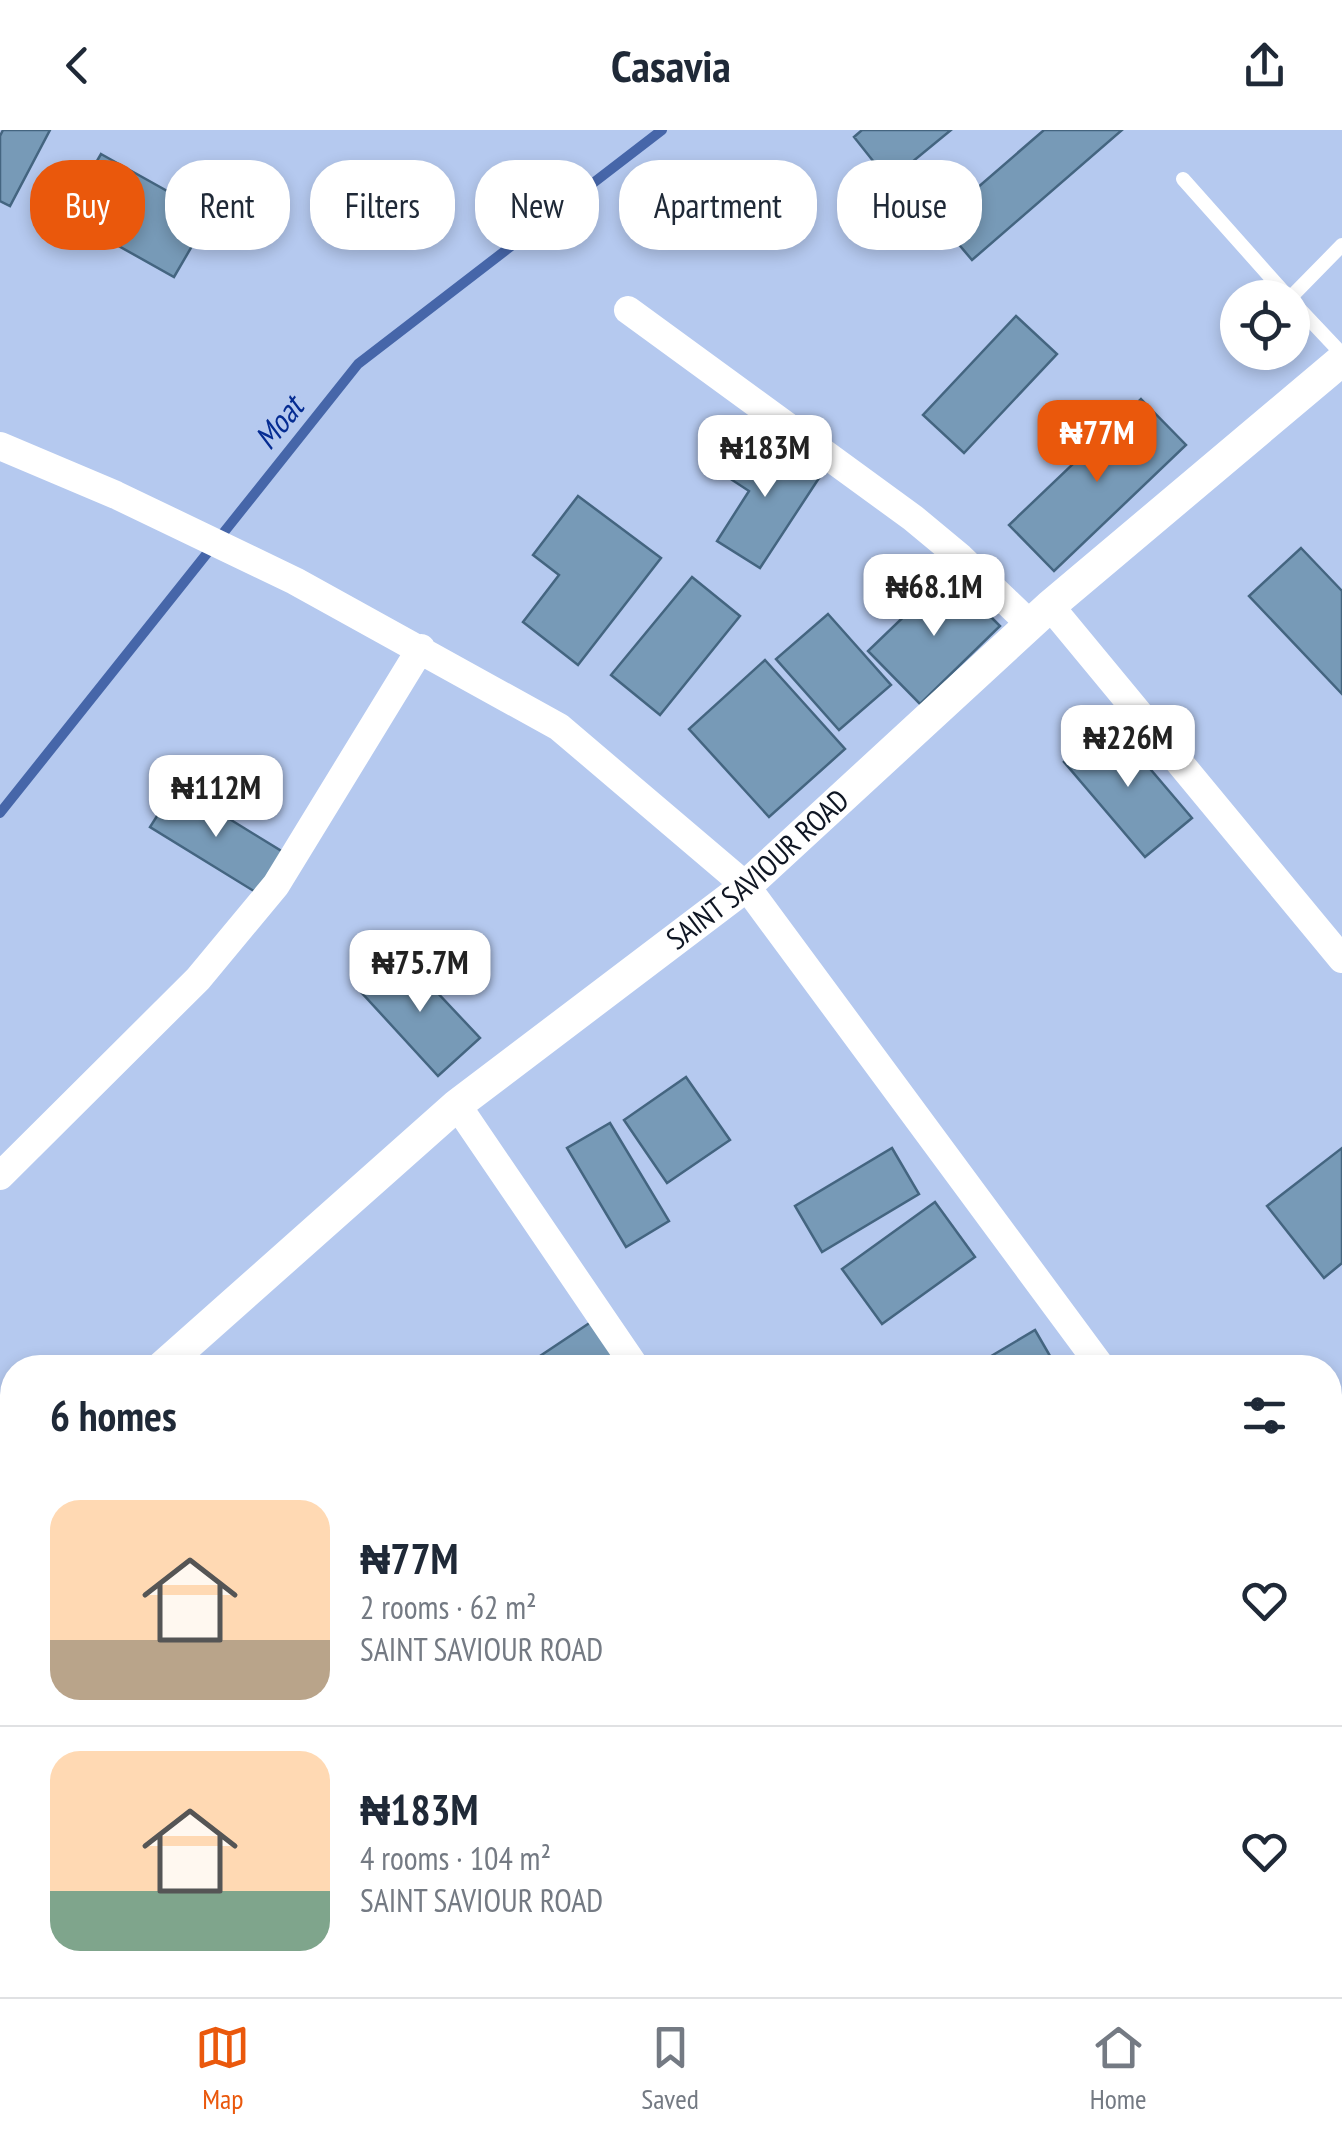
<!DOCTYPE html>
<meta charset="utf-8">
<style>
body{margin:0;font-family:"PT Sans Narrow",sans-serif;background:#f6f6f7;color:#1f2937;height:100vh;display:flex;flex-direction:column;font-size:38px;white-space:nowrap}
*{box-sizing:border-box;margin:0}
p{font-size:32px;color:#747a83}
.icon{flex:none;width:55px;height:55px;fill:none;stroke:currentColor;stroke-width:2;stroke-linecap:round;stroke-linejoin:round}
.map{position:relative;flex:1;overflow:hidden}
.details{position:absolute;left:0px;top:1225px;width:1342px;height:642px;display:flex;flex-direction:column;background:#fff;border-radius:40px 40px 0 0;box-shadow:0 5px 15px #0003}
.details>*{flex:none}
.top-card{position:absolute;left:30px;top:30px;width:1282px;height:90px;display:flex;gap:20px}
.controls{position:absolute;left:1220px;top:150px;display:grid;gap:20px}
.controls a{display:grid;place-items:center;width:90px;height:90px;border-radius:50%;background:#fff;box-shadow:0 5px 15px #0003;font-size:50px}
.price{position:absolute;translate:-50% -85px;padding:0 22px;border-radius:20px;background:#fff;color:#222;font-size:32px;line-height:65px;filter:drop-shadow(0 2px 5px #0008)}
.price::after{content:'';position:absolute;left:50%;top:60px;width:30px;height:22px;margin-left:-15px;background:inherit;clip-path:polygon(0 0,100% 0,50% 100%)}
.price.active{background:#ea580c;color:#fff}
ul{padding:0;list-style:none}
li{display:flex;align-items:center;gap:30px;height:250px;padding:0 50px}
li+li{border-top:2px solid #e0e1e3}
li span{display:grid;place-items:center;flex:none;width:280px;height:200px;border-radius:30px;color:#555}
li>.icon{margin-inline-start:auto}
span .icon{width:120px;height:120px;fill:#fffc;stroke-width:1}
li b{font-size:42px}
h2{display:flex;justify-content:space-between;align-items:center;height:120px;padding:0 50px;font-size:42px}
.pill{padding:0 35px;border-radius:40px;background:#fff;box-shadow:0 5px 15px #0003;font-size:35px;line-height:90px}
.pill.active{background:#ea580c;color:#fff}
header{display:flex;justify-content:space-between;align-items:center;height:130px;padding:0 50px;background:#fff;font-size:45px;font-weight:800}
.tab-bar{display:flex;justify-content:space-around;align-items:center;height:140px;border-top:2px solid #e0e1e3;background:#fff;font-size:28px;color:#747a83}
.tab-bar a{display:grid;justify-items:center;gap:5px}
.tab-bar .active{color:#ea580c}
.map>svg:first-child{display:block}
</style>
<header><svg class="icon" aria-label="back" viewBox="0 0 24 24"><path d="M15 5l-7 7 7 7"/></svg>Casavia<svg class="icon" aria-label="share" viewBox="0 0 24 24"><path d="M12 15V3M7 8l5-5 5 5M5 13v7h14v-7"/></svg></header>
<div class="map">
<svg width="1342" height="1867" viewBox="0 0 1342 1867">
<rect width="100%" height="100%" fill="#b5c9ef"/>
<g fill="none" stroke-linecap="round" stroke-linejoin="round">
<path stroke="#4666a9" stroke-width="10" d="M0,683L358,234L662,0"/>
</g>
<path fill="#779ab7" stroke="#446580" stroke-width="2.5" d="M3,0H50L10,76L0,71V6Z
M862,0H951L889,51L854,7Z
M1044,0H1122L972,130L939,91Z
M101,24L210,85L174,147L65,86Z
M1016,186L1057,224L964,323L923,285Z
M1141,269L1186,315L1054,441L1009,395Z
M752,305L819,348L760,438L717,411L749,361L726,346Z
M578,366L661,428L578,535L523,492L559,445L533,425Z
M1301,418L1342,461V564L1249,466Z
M948,444L1000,496L920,574L868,521Z
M692,447L740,486L660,585L611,545Z
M828,484L891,555L839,600L776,529Z
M765,530L845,619L769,687L689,599Z
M1111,593L1192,688L1145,727L1064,632Z
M176,656L283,722L257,763L150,697Z
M402,825L480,908L438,946L361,862Z
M686,947L730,1010L667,1053L624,990Z
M610,993L669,1091L626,1117L567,1018Z
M892,1018L919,1064L822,1122L795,1076Z
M1342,1018V1133L1324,1148L1267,1076Z
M935,1072L975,1127L882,1194L842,1139Z
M591,1192L620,1238H522Z
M1035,1200L1057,1238H971Z
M1336,1744L1342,1752V1810L1330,1819V1749Z
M1342,1829V1867H1293L1308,1855H1330V1838Z
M112,1855H191L180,1867H101Z
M501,1855L511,1867H486Z"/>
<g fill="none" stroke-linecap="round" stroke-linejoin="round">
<path stroke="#fff" stroke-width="14" d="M1183,49L1289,168
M1290,168L1342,115
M1292,171L1342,224"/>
<path stroke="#fff" stroke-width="28" d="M628,180L913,388L960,427L1030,494
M0,316L116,365L295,451L559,597L746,756L1102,1238
M1050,476L1342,829
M457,975L636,1238
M0,1046L198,849L276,755L421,518
M1330,1471L1342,1463
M1330,1643L1342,1663
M541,1855L548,1867
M980,1855L989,1867
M759,1867L774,1855"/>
<g stroke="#fff" stroke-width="32">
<path id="s1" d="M161,1238L457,975L746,756L1050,476L1342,230"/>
<path d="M0,1386L12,1375"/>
</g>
</g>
<g text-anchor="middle" stroke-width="9" stroke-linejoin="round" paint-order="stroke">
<g font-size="30" fill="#0f1623" stroke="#b5c9ef">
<text dy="10" stroke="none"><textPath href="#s1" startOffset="778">SAINT SAVIOUR ROAD</textPath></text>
</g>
<g font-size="32" font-style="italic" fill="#052c92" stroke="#b5c9ef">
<text transform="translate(279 293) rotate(-51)" y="11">Moat</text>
</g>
</g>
</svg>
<div class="controls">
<a><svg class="icon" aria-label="locate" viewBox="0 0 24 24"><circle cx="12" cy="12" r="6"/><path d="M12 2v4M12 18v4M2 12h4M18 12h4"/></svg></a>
</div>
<b class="price active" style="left:1097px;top:355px">₦77M</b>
<b class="price" style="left:765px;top:370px">₦183M</b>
<b class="price" style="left:934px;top:509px">₦68.1M</b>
<b class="price" style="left:1128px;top:660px">₦226M</b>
<b class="price" style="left:216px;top:710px">₦112M</b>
<b class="price" style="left:420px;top:885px">₦75.7M</b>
<div class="top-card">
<a class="pill active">Buy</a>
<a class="pill">Rent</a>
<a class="pill">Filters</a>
<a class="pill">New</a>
<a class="pill">Apartment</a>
<a class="pill">House</a>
</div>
<section class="details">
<h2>6 homes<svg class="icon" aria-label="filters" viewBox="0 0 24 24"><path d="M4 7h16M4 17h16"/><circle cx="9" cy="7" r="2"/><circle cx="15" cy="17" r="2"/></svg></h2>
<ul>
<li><span style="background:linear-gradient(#ffd9b3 70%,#b9a48a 0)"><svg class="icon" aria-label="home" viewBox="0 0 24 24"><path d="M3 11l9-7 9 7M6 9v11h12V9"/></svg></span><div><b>₦77M</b><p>2 rooms · 62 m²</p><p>SAINT SAVIOUR ROAD</p></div><svg class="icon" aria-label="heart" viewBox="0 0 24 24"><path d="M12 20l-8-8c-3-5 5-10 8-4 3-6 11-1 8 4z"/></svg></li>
<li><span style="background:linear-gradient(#ffd9b3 70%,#7fa58c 0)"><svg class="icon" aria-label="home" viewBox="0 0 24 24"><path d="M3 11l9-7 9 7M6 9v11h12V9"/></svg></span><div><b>₦183M</b><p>4 rooms · 104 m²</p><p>SAINT SAVIOUR ROAD</p></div><svg class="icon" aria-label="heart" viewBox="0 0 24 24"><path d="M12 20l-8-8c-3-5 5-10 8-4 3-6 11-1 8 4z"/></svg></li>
</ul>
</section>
</div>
<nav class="tab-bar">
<a class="active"><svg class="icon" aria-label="map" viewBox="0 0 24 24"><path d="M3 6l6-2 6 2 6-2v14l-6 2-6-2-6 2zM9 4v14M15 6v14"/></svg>Map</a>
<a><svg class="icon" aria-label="saved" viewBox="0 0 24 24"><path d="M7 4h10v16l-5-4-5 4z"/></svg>Saved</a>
<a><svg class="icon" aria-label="home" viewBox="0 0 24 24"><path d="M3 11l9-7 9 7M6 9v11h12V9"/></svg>Home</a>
</nav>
